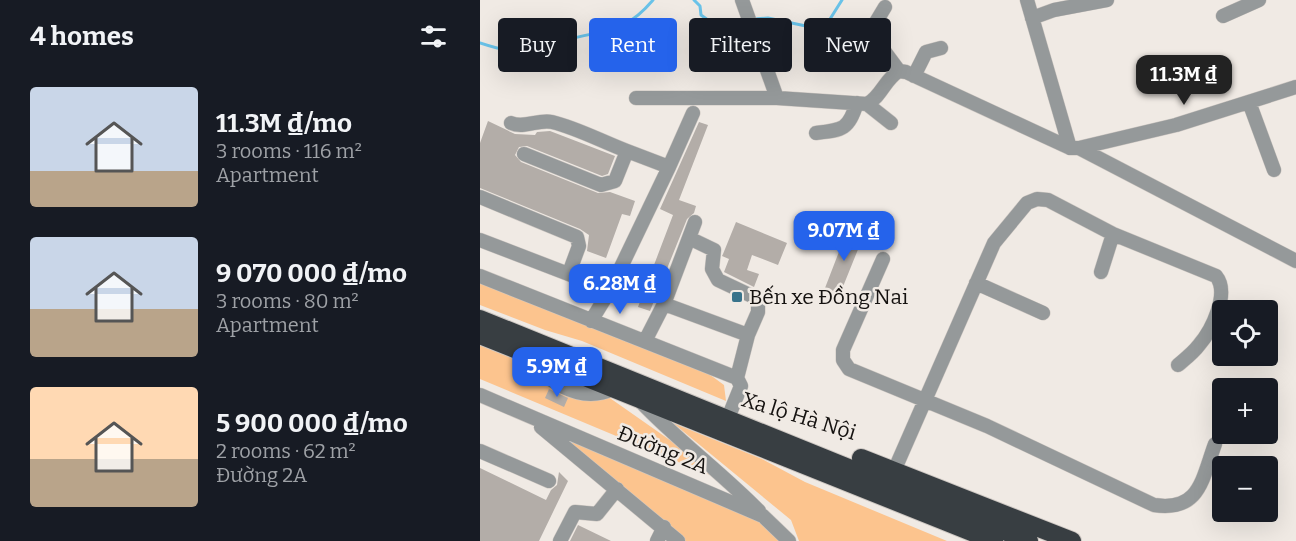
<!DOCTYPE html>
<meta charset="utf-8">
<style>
body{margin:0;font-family:Bitter,serif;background:#242831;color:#f1f3f6;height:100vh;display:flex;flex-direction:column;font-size:22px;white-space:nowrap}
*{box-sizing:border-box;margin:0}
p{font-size:20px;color:#9ea1a6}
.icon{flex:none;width:33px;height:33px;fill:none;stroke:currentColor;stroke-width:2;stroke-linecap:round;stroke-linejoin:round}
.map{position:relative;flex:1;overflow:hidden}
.panel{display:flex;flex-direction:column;background:#171b24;width:480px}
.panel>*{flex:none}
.guide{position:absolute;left:18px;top:18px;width:570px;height:54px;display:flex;gap:12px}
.fabs{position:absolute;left:732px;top:300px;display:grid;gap:12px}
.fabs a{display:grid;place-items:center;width:66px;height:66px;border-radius:6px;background:#171b24;box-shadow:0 6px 24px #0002;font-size:30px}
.price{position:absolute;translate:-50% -51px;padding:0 14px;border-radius:12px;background:#2563eb;color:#fff;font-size:20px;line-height:39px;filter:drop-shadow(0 2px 3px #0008)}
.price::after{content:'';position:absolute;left:50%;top:36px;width:18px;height:14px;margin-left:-9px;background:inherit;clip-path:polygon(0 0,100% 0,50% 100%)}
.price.current{background:#222;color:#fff}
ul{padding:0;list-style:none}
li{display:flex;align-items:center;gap:18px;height:150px;padding:0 30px}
li span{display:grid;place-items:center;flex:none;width:168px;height:120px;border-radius:6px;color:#555}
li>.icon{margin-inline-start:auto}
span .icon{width:72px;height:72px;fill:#fffc;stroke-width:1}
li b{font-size:26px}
h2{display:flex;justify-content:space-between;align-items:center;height:72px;padding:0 30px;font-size:26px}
.chip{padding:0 21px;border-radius:6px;background:#171b24;box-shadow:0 6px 24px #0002;font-size:21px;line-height:54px}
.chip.current{background:#2563eb;color:#fff}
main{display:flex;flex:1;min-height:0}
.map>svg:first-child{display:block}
</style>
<main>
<section class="panel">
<h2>4 homes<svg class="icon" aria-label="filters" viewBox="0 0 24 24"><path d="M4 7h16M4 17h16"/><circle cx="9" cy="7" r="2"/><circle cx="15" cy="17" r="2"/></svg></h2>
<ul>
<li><span style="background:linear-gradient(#c9d6e8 70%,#b9a48a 0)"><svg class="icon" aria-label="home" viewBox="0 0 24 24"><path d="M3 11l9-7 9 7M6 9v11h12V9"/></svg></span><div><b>11.3M ₫/mo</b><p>3 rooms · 116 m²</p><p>Apartment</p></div></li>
<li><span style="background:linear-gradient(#c9d6e8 60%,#b9a48a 0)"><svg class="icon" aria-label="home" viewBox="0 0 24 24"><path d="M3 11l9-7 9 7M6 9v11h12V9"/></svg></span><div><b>9 070 000 ₫/mo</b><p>3 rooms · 80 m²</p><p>Apartment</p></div></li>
<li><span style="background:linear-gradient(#ffd9b3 60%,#b9a48a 0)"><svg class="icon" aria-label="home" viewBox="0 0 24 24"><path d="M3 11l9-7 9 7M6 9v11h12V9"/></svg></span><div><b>5 900 000 ₫/mo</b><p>2 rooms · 62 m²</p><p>Đường 2A</p></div></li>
</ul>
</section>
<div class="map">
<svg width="816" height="541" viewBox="0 0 816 541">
<rect width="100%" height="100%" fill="#f0eae4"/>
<path fill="#fcc48e" d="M0,281L218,366L244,385L246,401L102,341L65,330L0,305Z
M0,343L127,396L234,471L232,475L227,474L0,379Z
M193,423L282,459L325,482L467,541H319L311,520Z
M65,428L280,521L300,541H201Z"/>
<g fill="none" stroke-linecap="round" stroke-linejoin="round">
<path stroke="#6ac3e9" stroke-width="3" d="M214,0L220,6L221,15L232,23L264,20
M274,19L288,18L340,29L345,27L362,0
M0,43C15,48 33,53 50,53C61,53 69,46 80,42C121,28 141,38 173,0"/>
</g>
<path fill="#b3ada8" d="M8,121L35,134L55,135L57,132L70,131L135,156L128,174L122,176L47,146L39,147L35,155L41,162L118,193L130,192L155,201L150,216L142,214L126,258L107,251L109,235L100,229L0,188V143Z
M219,122L228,125L199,200L216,206L214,213L207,219L170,311L158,307L193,215L180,209Z
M256,222L307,243L298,265L272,255L267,270L279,274L274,287L244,272L249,259L242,256L243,254Z
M367,231L383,237L360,294L345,288Z
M69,389L88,398L84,407L65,398Z
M0,468L66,500L71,490L77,485L79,472L88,481L59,541H0Z
M98,525L131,541H90Z"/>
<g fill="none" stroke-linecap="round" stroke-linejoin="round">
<defs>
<path id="minor" d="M262,0L297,98
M547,0L590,148
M405,7L390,32L419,71
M743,16L779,0
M552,18L574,10L627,0
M434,76L446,52L461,48
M156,98H297L387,104C401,97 405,79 419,71L426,72L590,148H599L816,261
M769,102L794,170
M387,104L411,123
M31,123C44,129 58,119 72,122C97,128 123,142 147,151
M336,133C363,130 368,130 377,103
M599,148L696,125L816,87
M44,154L121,185L135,181L147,151L189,167L130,290
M189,167L213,113
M0,197L97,237L99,246L89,273
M209,238L234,250L232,269L238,280L274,297L278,303V312L268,335
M0,240L130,290L111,321
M403,259L363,350V360L369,369L507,426L674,505C720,512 722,479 735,444
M621,272L633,234
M0,276L257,378L261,386L248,418
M496,283L563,313
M184,304L215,222
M165,341L184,304L268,335L257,378
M42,353C64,379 98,405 133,389
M0,395L283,516L309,541
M161,402C198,441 241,472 279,511
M61,427L198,541
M0,451L69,481
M414,471L514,243L547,203L557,199L568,200L633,234L736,276C750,293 732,330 719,345C713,353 705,359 698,365
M80,541L95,512L117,514L137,489
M177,541L184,527"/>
<path id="highway" d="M0,319L549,541
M0,335L514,541
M381,458L592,541"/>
</defs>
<use href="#minor" stroke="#cdc7c2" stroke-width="15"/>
<use href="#highway" stroke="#cdc7c2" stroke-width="20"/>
<use href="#minor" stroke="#95999a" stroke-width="14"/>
<use href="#highway" stroke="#383e42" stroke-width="18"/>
</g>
<rect fill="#38738b" stroke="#f0eae4" stroke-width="2" x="251" y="291" width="12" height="12" rx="3"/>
<g text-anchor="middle" stroke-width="5" stroke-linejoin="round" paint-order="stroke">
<g font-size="21" fill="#151210" stroke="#f0eae4" text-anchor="start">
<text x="269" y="304">Bến xe Đồng Nai</text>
</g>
<g font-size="21" fill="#151210" stroke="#f0eae4">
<text transform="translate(319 416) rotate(17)" y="7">Xa lộ Hà Nội</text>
<text transform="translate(183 450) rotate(22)" y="7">Đường 2A</text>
</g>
</g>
</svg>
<div class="fabs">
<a><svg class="icon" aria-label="locate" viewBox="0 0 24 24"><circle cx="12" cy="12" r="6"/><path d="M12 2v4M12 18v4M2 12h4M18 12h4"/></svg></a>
<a>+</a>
<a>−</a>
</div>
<b class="price current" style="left:704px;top:106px">11.3M ₫</b>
<b class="price" style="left:364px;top:262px">9.07M ₫</b>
<b class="price" style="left:140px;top:315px">6.28M ₫</b>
<b class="price" style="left:77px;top:398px">5.9M ₫</b>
<div class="guide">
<a class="chip">Buy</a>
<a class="chip current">Rent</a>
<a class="chip">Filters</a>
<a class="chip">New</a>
</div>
</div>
</main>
